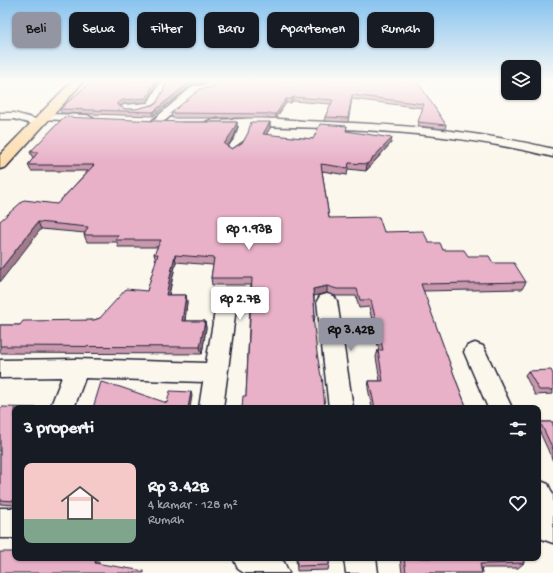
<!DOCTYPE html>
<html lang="id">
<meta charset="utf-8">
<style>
body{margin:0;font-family:"Gochi Hand",sans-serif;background:#242831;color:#f1f3f6;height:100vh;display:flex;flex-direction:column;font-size:15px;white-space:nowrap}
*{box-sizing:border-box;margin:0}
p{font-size:13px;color:#9ea1a6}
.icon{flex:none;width:22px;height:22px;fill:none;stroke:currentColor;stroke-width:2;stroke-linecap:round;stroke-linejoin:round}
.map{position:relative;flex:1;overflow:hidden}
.sheet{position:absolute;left:12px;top:405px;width:529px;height:156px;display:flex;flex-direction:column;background:#171b24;border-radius:8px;box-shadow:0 1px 3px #0004}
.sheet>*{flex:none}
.banner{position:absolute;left:12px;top:12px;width:529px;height:36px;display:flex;gap:8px}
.fabs{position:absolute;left:501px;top:60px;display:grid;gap:8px}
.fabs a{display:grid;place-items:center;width:40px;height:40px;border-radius:8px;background:#171b24;box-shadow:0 1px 3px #0004;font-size:20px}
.price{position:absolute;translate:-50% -34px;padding:0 9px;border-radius:4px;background:#fff;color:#222;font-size:13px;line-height:26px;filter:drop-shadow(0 1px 2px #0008)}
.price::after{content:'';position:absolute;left:50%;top:24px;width:12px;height:9px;margin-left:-6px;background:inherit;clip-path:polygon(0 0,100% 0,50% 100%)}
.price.on{background:#9495a2;color:#111}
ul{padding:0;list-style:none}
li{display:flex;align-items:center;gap:12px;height:100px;padding:0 12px}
li span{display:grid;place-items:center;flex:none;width:112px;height:80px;border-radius:8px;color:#555}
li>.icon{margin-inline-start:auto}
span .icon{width:48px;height:48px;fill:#fffc;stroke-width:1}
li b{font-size:17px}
h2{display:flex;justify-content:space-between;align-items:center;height:48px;padding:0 12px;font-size:17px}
.pill{padding:0 14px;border-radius:8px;background:#171b24;box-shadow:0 1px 3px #0004;font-size:14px;line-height:36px}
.pill.on{background:#9495a2;color:#111}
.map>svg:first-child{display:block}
</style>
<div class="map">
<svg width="553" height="573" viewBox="0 0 553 573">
<rect width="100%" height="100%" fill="#fbf7ec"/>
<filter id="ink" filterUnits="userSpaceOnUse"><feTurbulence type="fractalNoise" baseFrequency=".025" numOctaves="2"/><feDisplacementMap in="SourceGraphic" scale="8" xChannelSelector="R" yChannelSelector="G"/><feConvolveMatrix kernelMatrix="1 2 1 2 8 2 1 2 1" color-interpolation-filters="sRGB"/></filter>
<g filter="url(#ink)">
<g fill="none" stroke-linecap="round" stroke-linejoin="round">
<defs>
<path id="minor" d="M161,81H171L156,107C147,110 126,117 119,108L124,105L148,103Z
M211,81H219L220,83L211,90L200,91L161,124H153L151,122L153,120L193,86L205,85Z
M0,113H14L43,121L45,123L39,126L14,119H0Z
M45,114L87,115L93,118L87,121L41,119L39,117L41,115Z
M242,119C254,116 291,120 305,121C389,124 472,129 553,149V157C455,132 352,128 251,126C247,136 245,151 232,154L226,150L235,138L239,126H210L204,123L210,120Z
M227,293L234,295L237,300L223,408H199L203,382L85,378L74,408H50L62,377L0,378V360L77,359L206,363L217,300L220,295Z
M327,294L334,296L337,301L353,408H329L317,301L320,296Z
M475,343L483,346L512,408H488L464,352L467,346Z
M538,480L548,484L553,495V543L542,539L538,528Z
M0,508H15V538H0Z
M233,558H278L284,562L289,573H244L238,569Z
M344,558H376L378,573H346Z"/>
<path id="primary" d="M72,81H84L6,167L0,169V155Z"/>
</defs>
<use href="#minor" stroke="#22223b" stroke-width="3"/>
<use href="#primary" stroke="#22223b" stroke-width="3"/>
<use href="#minor" fill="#fbf7ec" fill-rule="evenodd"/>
<use href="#primary" fill="#fcdcac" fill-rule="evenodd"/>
</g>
<path fill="#c898ac" stroke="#22223b" d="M92,81L147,102L124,104L119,106L125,109H136L156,104L168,81H208L204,84L192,85L153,116L61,113L60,109Z
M417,81L446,125L445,129L418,126L423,108L352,99L348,122L324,121L325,117L331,104L293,101L291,103H286L276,118H172L171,113L212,87Z
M182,122H237V128L234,137L227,146L232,149L270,122V128L266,135L313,139L347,126L346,131L391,143L366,171L348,169L347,175L322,171L329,218L429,243L443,250L493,263L526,282L522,289L423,291L457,383L466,406L469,408H372L368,388L369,381H380L376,357L378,350H379L369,307L359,308L356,296H336L327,293L314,296L315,316L314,323H313L246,396L251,285H212L211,278L213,265L176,262L169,295H186L187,302L185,321H205L206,328L202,354L0,353V325H20L94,320L100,318L147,291L156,261L154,254L158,247H118L117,242H87L84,235L85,233L41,229L0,221L57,204L88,171H31L28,165L34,158H33L30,152Z
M528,371L553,374V394L535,395L525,375Z
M15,408V505L0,504V410Z
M540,422H553V461L538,428V425Z
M296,558H329V565L328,570L297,571Z
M400,558H523L524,563L518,568H481L482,573H402Z"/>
<path fill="#a27c8c" stroke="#22223b" d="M156,81H159L147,102L124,104L118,107L117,105V103Z
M191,81H208L204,84L192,85L153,116V112Z
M293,97V101L291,103V99Z
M286,99V103L276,118V114Z
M237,122V128L234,137L225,150L224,144Z
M270,122V128L263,140V134Z
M392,138L391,143L366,171L367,164Z
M38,222L41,229L0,282V270Z
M175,255L176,262L167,302L166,295Z
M327,286V293L313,296V289Z
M186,295L187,302L184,328L182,321Z
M205,321L206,328L202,354L200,347Z
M191,392L192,396L190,408H188Z
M96,558L99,562L98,567L95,563Z"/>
<path fill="#e8b1c8" stroke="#22223b" d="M92,81H156L146,98L123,100L117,103V105L125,109H136L156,104L168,81H191L153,112L60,109Z
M219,81H417L446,125L418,122L424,104L352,95L348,118L325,117L333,100L293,97L291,99H286L276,114L171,113L200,89L212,87Z
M64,117L182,122H237L233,131L224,144L232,149L243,142L248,133L251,122H270L263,134L313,139L320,124L347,126L346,131L392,138L367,164L349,163L348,168L321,164L329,218L379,217L384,232L423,231L429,243H440L443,250H464L468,256H489L493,263H514L526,282L421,284L457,383L466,406H469V408H375L369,381H383L378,350H383L371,300H360L357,289H337L327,286L313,289L315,316H313L317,353L321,376H322L325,408H242L243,396H246L252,278H211L214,258L175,255L166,295H186L182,321H205L200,347L0,346V325H20L23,321L94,320L100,318L126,289L147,291L158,254H154L161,240H116L118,235H84L88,227L38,222L0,270V221L24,200L57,204L94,165H28L38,152H30Z
M551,370L553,374V390H539L528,371Z
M101,382L120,387L167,403L170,391L191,392L188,408H93Z
M2,407L40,408H15V498L14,501L0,500V410Z
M540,422H553V449Z
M0,552H15V558H96L95,563L144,571V573H0Z
M297,558H329V565L297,566Z
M404,558H523L524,563L480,564L482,573H406Z"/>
</g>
<linearGradient id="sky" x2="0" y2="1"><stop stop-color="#88c3ef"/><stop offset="0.5" stop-color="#fdfbf6"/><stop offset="1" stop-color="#fdfbf6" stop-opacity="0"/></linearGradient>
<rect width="553" height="162" fill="url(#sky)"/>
</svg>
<div class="fabs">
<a><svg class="icon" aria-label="layers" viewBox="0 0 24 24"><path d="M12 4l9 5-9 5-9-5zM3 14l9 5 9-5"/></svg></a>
</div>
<b class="price" style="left:249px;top:251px">Rp 1.93B</b>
<b class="price" style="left:240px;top:321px">Rp 2.7B</b>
<b class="price on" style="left:351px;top:352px">Rp 3.42B</b>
<div class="banner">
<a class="pill on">Beli</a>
<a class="pill">Sewa</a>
<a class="pill">Filter</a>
<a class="pill">Baru</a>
<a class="pill">Apartemen</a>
<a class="pill">Rumah</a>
</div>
<section class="sheet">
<h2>3 properti<svg class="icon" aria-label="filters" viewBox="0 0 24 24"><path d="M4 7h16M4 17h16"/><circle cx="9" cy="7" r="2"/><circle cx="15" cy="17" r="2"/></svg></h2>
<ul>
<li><span style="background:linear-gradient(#f6c9c9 70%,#7fa58c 0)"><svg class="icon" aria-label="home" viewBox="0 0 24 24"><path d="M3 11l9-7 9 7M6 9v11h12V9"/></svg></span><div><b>Rp 3.42B</b><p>4 kamar · 128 m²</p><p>Rumah</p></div><svg class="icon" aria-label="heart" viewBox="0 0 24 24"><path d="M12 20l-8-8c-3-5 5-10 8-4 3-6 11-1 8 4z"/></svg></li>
</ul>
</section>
</div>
